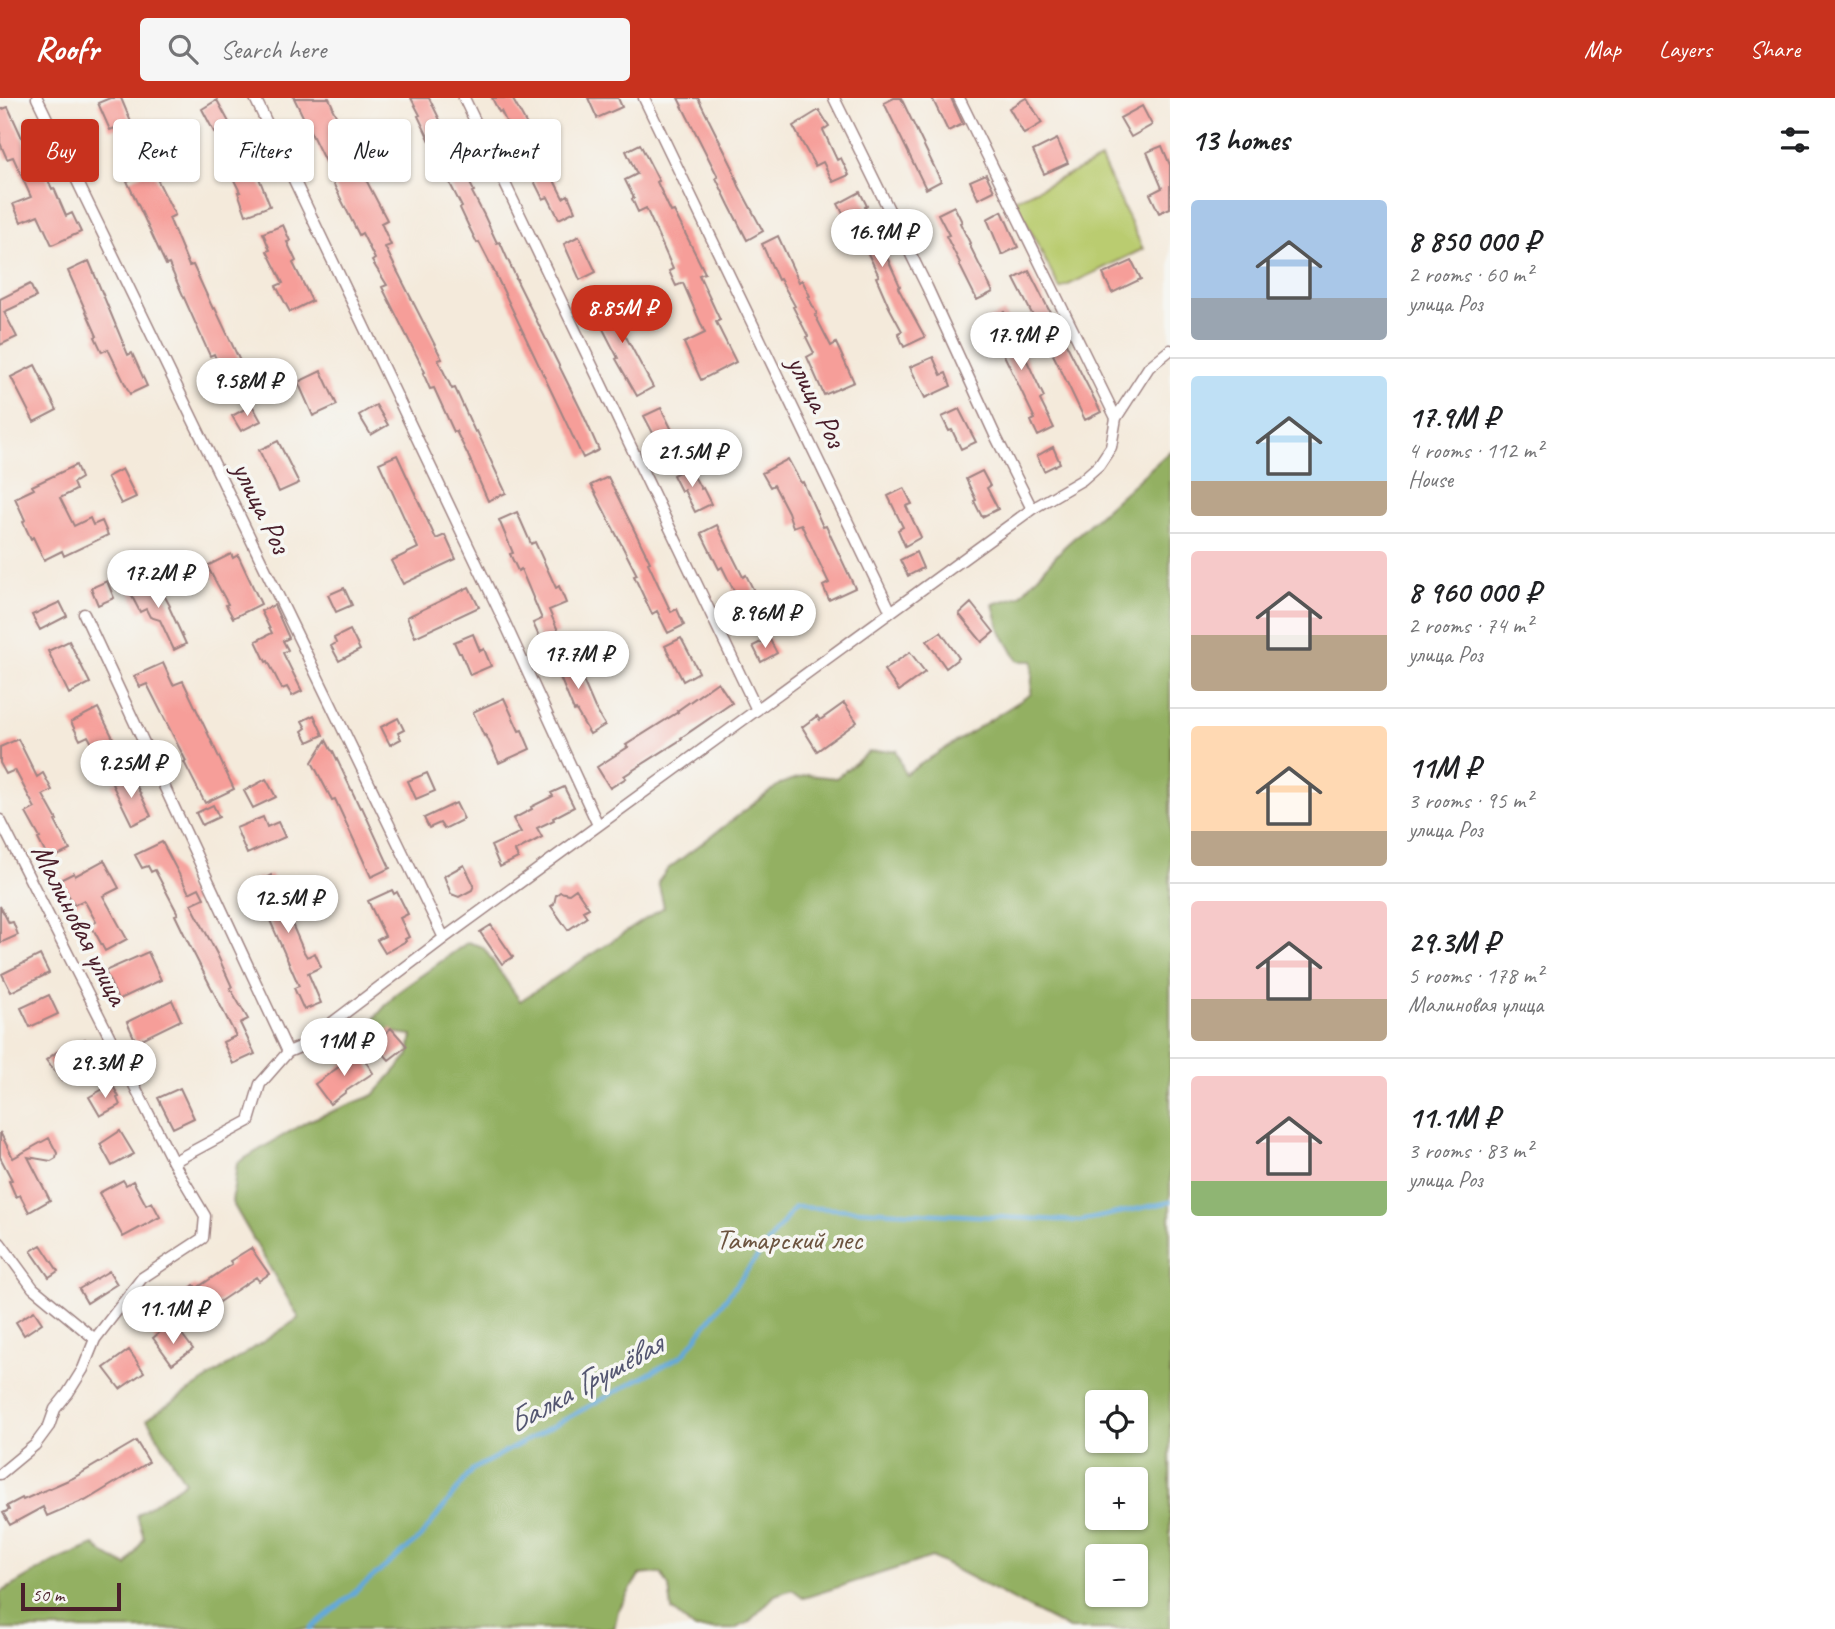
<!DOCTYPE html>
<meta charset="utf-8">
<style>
body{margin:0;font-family:Caveat,sans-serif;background:#f6f6f6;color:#202124;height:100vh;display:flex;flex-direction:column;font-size:26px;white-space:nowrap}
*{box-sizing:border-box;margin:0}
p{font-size:23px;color:#757577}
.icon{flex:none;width:38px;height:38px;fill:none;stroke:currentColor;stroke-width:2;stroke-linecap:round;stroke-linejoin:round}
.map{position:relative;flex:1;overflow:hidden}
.details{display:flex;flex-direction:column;background:#fff;width:665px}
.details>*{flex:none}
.hud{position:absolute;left:21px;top:21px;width:665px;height:63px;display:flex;gap:14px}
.controls{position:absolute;left:1085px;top:1292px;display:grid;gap:14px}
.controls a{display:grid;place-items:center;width:63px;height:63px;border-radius:7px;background:#fff;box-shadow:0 2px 5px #0004;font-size:35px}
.scale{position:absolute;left:21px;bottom:18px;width:100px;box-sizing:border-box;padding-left:7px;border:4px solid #4a1f2b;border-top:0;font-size:19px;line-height:24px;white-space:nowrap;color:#4a1f2b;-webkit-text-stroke:5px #f6f6f2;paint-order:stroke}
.price{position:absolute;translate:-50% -60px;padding:0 16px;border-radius:24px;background:#fff;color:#222;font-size:23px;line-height:46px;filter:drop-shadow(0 2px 4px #0008)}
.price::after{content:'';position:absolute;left:50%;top:42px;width:21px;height:16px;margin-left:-10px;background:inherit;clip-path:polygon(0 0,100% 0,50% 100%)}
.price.active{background:#c8321e;color:#fff}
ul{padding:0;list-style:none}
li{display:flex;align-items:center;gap:21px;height:175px;padding:0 21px}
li+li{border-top:2px solid #e0e0e0}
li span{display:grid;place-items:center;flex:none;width:196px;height:140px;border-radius:7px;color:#555}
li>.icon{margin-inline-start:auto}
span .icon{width:84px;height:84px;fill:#fffc;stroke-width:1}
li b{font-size:30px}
h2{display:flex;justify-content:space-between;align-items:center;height:84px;padding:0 21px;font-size:30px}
.chip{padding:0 24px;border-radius:7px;background:#fff;box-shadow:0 2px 5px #0004;font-size:24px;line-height:63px}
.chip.active{background:#c8321e;color:#fff}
header{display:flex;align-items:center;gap:42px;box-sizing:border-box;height:98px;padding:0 35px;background:#c8321e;color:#fff}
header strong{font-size:33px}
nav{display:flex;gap:38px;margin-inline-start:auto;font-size:24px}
.search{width:490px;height:63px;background:#f6f6f6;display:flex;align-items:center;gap:18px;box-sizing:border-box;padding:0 24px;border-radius:7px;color:#757577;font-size:26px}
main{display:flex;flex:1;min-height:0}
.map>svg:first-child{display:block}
</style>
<header>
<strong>Roofr</strong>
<div class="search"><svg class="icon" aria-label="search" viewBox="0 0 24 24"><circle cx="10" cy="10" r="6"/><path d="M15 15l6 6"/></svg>Search here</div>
<nav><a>Map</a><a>Layers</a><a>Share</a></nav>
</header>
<main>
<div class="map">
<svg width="1170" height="1531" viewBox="0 0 1170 1531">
<rect width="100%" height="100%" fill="#f6f6f2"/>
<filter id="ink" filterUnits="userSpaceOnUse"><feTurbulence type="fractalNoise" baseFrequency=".0143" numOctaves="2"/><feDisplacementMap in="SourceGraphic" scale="14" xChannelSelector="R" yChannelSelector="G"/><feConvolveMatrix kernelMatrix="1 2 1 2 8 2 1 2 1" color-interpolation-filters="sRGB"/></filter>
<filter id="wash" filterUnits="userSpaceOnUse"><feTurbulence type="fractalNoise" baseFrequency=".00686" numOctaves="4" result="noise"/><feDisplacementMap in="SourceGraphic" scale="28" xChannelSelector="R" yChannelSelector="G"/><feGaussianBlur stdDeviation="1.57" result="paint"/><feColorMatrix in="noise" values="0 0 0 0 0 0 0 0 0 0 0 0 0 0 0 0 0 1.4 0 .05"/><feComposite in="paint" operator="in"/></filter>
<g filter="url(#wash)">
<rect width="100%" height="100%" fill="#f4eadb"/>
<path fill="#bacc6f" stroke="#82764d" stroke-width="2" d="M1101,61L1143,151L1060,191L1015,102Z"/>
<path fill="#93b062" stroke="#6e6846" stroke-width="2" fill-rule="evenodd" d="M1170,353V1531H1069L932,1459L804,1500L792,1491L775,1497L748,1525L734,1531H694L672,1512L669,1489L661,1475L639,1477L618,1513L614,1531H0V1495L51,1465L94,1447L106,1457L127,1468L144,1440L137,1417L185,1384L147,1321L299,1220L232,1104L237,1065L308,1023L374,997L409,957L412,937L375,932L371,924L397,895L468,844L483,849L520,903L664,809L658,784L668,771L780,686L807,677L836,680L869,654L896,652L905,676L1031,596L1033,563H1018L1000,532L993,506L1020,498L1064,449ZM1097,1304H1136V1342H1097ZM1097,1381H1136V1419H1097ZM1097,1458H1136V1496H1097Z"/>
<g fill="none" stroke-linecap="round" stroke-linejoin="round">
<path stroke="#63a9d9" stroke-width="4.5" d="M310,1531L420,1440L472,1372L683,1257L795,1109L1080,1123L1170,1104"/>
</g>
<g id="blocks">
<path fill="#f69e99" d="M110,0H121L131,24L110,32L98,5Z
M294,0H329L333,9L332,10L355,54L352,55L387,122L381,125L391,147L385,149L442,261L438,262L452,291L455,290L475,334L477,333L506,395L488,403L468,357L456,333L454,334L434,290L430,291L423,275L425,274L382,189L387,187L372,163L375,161L362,135L359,137L329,77L331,76Z
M411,0H429L454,50L452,51L474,93L472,94L484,117L497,145L500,144L507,160L517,181H516L582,314L599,352L583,360L494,173L479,144L477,145L469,129L460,110L462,109L439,64H440L418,18L420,17Z
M492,0H512L532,36L531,37L563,100L568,97L575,113L559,121L548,99L543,101L519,53L520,52L501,13L499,14Z
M588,0H618L622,9L597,20Z
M678,0H698L733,70H732L739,88L763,133L747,142L729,107L716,80L718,79Z
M894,0H901L941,83L926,91L884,5Z
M932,0H951L963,26L948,33Z
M1026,0H1027L1042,25L1024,36L1009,10Z
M217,2L230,26L214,34L202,11Z
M1142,8L1152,27L1131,39L1120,20Z
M8,9L33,64L39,62L52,91L54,90L66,118L72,115L81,134L52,147L38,117L21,124L13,106L31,99L13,59L7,61L0,45V12Z
M819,12L829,28L823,32L837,62L841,60L849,77L833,84L823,64L815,68L793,28Z
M1057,41L1068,65L1044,76L1033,53Z
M242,45L255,70L270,108L246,117L238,94H240L221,56Z
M640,46L659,83L657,84L671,114L674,113L705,175L699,177L720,222L716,224L736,264L701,282L684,245L705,235L683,185L676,188L669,173L673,171L646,110L638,114L632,101L634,100L625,82L637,76L626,53Z
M1162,48L1170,67V110L1159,115L1150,96L1162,90L1147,54Z
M152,71L175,117L169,120L189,168L193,167L213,211L215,210L246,276L226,284L214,256L210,258L169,166L166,167L127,83Z
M986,76L994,93L978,101L970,83Z
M860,94L867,108L865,109L876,135L900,188L898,190L925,239L904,249L898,235L902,233L889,209L876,179L879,178L849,117L845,119L838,106Z
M954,108L962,124L960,125L970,145L969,146L993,194L977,202L959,166L960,165L946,138L949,137L938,116Z
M1002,113L1018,149L1002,157L987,121Z
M283,127L290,143L287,144L296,163L293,165L312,203L290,214L276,188L283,185L267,153L270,152L263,135Z
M579,138L596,174L580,182L564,146Z
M778,138L799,184L802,182L810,198L808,199L817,216L815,217L831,248L836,245L854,284L824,297L807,259L814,255L806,239L808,238L793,209L795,208L780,181L778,182L762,146Z
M89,163L128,257L132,255L147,288L130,296L108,251L102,254L95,239L97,238L68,173Z
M1132,163L1141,181L1112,195L1103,176Z
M1029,173L1101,314L1085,322L1062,274L1014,181Z
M30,186L36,199L4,214L17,239L0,247V201Z
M608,194L616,209L613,211L625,237L653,289L637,298L616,261L618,260L602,229L605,228L592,202Z
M1004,214L1044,299L1040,302L1054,330L1038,338L1031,323L1035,321L987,222Z
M933,259L941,277L946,275L951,288L925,300L910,269Z
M35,267L43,283H42L57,312L34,324L11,279Z
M321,273L337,307L313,318L298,284Z
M252,307L261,323L241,333L232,318Z
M376,307L388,327L371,337L359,317Z
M661,310L681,350L665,358L644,318Z
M959,311L976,344L961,351L952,332L949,333L942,319Z
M278,343L299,385L279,394L259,352Z
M1053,349L1060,365L1044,373L1037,358Z
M397,357L436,441L445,437L456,461L403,486L391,463L418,450L379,365Z
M788,361L801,385L803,384L823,429L826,428L855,490L829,502L823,488L829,485L801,426L793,429L788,414L774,387L770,389L762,375Z
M76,367L81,380L73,385L76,392L60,400L74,428L90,420L93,427L102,423L108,437L64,458L62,453L44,462L33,439L31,441L23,424L25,422L15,400L34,391L32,388Z
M689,369L701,391L703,390L711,406L695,414L684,392L681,393L673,377Z
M122,371L136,399L121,406L107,379Z
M982,373L990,388L987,390L998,411L982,419L974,403L976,402L966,381Z
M608,379L650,464L648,465L671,514L677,511L684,527L668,535L657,513L652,516L634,478L637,477L591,387Z
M904,390L912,406L906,408L921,439L905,448L898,432L903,429L888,398Z
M517,414L531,446L535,444L556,490L559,488L566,505L549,512L559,535L541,543L533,525L542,521L521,471L518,473L510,456L513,455L499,422Z
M717,427L743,479L746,477L754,493L749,495L761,519L745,527L737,511L742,509L722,469L719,471L701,435Z
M916,454L923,470L908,478L900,462Z
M231,456L233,460L238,457L261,506L233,520L226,507L228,506L207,468Z
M145,482L148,489L157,484L170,508L169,509L186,546L174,552L160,522L150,519L146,511L140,514L128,491Z
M107,483L114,500L98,507L91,490Z
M469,489L479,509L415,539L407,519Z
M344,490L352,507L336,514L328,497Z
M60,504L67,518L40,532L32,517Z
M971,505L994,534L982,544L959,516Z
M274,507L289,540L283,543L288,552L283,555L302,593L292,598L287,589L282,591L268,563L266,564L256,543L272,535L261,513Z
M350,532L360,552L339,563L331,548L336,545L334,540Z
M941,534L959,560L946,570L927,543Z
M473,536L480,553L484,551L491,568L470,577L461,555H459L454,544Z
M681,540L699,574L683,583L665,548Z
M769,540L777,555L761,564L753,548Z
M69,543L90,585L69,596L48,553Z
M570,552L595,610L605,627L590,636L576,612L574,613L552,560Z
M910,554L925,574L899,593L884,572Z
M163,565L173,587L183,583L234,691L205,705L184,664L186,663L147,586L140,589L134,578Z
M718,584L732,605L681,640L682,641L624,678L626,680L610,690L597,669L628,649L626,647L678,614L677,613Z
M504,600L519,633L522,632L530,651L499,665L486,637L484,638L473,614Z
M844,605L857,624L817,653L802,629L817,618L820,622Z
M98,610L119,652L101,662L88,638L80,642L71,624Z
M314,617L323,637L308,644L302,633L306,630L302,623Z
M398,620L404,632L398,635L401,641L390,647L381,629Z
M18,641L37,679L43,675L52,692L43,697L57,722L55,723L70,752L49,762L38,741L40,740L26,715L35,710L15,672L6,676L0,665V649Z
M326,642L331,652L333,653L360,710L362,709L390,770L371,779L335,701L332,702L312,664Z
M427,675L435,693L416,701L408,683Z
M131,676L151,718L132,727L112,686Z
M266,681L276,699L253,710L244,693Z
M564,689L574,709L553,720L554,722L537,730L542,739L515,753L518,760L500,769L491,748L521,734L513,721L532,711L531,709L553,698L551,695Z
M456,705L464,721L444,731L440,725L429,730L424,720Z
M213,707L219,719L202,727L196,715Z
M263,719L267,729L278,724L285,739L247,756L236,730Z
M162,744L189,795L199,790L204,800L191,806L217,856L232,889L230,890L248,921L240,925L255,956L233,966L223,944L236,938L188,844L175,817L178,816L155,772L151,774L148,768L142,770L135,757Z
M104,762L119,790L103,798L127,841L105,853L91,827L96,824L84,802L74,807L60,782L74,775L75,778Z
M464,767L474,787L472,792L459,799L451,796L444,778Z
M271,777L276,786L279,785L283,793L294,788L302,804L286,812L304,854L307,859L315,855L321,869L308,875L321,905L304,912L294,890L299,888L269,820L267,821L264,814H257L255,807L258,803L254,795L256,794L250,785L259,780L262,782Z
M576,791L589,810L583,813L587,819L568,832L551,808L554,806L556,797L560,794L569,796Z
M392,792L394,796L397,794L408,816L400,820L409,839L405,841L406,843L385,855L377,842L385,838L368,803Z
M0,808L9,825L13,824L18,837L0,845Z
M491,827L513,859L502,866L480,834Z
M148,854L161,882L118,902L105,873Z
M40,857L49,875L11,894L2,876Z
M49,897L58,916L30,929L21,910Z
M172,902L181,922L136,944L127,924Z
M391,930L407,948L389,962L374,945Z
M85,941L96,955L62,983L46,962L69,945L73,950Z
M357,956H361L373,975L346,993V994L330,1006L315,986Z
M112,986L119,999L117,1000L120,1007L100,1018L89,999Z
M180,990L194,1020L173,1030L158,1000Z
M120,1033L134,1056L112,1068L100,1046Z
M0,1034L13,1060L49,1040L57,1055L56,1060L51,1063L28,1059L50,1102L29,1114L20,1097L16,1099L9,1083L12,1082L0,1059Z
M123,1082L126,1087L133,1083L146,1107L152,1104L160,1119L123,1139L99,1095Z
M41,1147L58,1173L49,1179L31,1153Z
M251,1150L269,1176L259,1183L256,1179L201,1216L199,1214L189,1221L177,1205L186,1198L184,1195L194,1187L197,1190L232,1166L230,1163Z
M109,1173L117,1186L87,1205L79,1191Z
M34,1213L42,1225L24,1237L16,1224Z
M164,1231L172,1241L181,1235L193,1251L172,1266L153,1240Z
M129,1252L144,1274L120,1291L104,1270Z
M136,1343L149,1364L85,1403L84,1402L47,1418L43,1409L10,1427L3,1415L9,1412L7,1408L22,1400L23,1402L73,1380Z"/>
</g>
</g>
<g filter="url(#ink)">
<use href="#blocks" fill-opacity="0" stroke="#9f8483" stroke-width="2"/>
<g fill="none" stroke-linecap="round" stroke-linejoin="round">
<defs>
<path id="street" d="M37,0L444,840
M255,0L504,523L598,727
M464,0L757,612
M644,0L891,514
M834,0L927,189L994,335L1032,411
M959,0L1116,320
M84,516L288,954
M0,722L173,1064
M0,1145L33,1190L95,1241
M0,1376L35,1347L49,1328L55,1311L68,1295L83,1271L95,1241L142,1180L203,1140L205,1118L173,1064L249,1023L260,986L288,954L300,949L444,840L1032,411L1082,382L1099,367L1111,349L1116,320L1149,269L1170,252"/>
</defs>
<use href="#street" stroke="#9f8483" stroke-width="13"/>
<use href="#street" stroke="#fff" stroke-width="10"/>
</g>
</g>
<g text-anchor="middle" stroke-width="7" stroke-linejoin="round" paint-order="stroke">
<g font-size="30" fill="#4a1f2b" stroke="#f6f6f2">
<text transform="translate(817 303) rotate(64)" y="10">улица Роз</text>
<text transform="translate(262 409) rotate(64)" y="10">улица Роз</text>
<text transform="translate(80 826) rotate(63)" y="10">Малиновая улица</text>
</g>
<g font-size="30" fill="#6c533f" stroke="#f6f6f2">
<text x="789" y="1151">Татарский лес</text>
</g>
<g font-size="32" font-style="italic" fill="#545671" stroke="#f6f6f2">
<text transform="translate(584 1285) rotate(-29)" y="11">Балка Грушёвая</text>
</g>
</g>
</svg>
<div class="controls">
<a><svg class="icon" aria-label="locate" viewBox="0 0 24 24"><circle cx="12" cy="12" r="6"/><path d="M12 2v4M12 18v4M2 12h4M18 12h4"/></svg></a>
<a>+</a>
<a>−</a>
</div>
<div class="scale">50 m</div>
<b class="price" style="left:882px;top:171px">16.9M ₽</b>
<b class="price active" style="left:622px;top:247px">8.85M ₽</b>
<b class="price" style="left:1021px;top:274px">17.9M ₽</b>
<b class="price" style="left:247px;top:320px">9.58M ₽</b>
<b class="price" style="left:692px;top:391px">21.5M ₽</b>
<b class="price" style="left:158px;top:512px">17.2M ₽</b>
<b class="price" style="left:765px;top:552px">8.96M ₽</b>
<b class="price" style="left:578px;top:593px">17.7M ₽</b>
<b class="price" style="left:131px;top:702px">9.25M ₽</b>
<b class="price" style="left:288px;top:837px">12.5M ₽</b>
<b class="price" style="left:344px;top:980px">11M ₽</b>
<b class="price" style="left:105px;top:1002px">29.3M ₽</b>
<b class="price" style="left:173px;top:1248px">11.1M ₽</b>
<div class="hud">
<a class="chip active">Buy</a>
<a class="chip">Rent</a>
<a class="chip">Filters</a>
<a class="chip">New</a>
<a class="chip">Apartment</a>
</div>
</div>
<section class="details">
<h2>13 homes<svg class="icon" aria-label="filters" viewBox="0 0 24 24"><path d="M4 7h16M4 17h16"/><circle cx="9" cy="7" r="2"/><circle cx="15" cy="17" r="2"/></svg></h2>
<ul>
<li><span style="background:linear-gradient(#a9c7e8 70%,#9aa5b1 0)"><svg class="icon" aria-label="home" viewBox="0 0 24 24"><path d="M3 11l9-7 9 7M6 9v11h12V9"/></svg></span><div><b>8 850 000 ₽</b><p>2 rooms · 60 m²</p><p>улица Роз</p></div></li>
<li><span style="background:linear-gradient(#bfe0f5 75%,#b9a48a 0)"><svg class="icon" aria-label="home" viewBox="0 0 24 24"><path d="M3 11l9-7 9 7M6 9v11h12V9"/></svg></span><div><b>17.9M ₽</b><p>4 rooms · 112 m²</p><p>House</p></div></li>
<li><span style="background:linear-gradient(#f6c9c9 60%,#b9a48a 0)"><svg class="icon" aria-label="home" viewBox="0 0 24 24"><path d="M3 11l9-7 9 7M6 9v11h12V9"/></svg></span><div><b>8 960 000 ₽</b><p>2 rooms · 74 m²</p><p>улица Роз</p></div></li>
<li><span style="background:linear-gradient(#ffd9b3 75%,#b9a48a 0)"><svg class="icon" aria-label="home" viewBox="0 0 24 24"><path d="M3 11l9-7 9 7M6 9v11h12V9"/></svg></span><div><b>11M ₽</b><p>3 rooms · 95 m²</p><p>улица Роз</p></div></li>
<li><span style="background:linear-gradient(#f6c9c9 70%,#b9a48a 0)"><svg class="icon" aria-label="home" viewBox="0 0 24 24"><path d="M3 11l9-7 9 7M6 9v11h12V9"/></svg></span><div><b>29.3M ₽</b><p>5 rooms · 178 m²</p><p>Малиновая улица</p></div></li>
<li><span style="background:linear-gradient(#f6c9c9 75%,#8fb573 0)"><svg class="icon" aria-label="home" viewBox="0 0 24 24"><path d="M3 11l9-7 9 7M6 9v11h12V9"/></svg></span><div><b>11.1M ₽</b><p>3 rooms · 83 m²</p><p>улица Роз</p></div></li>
</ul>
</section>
</main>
